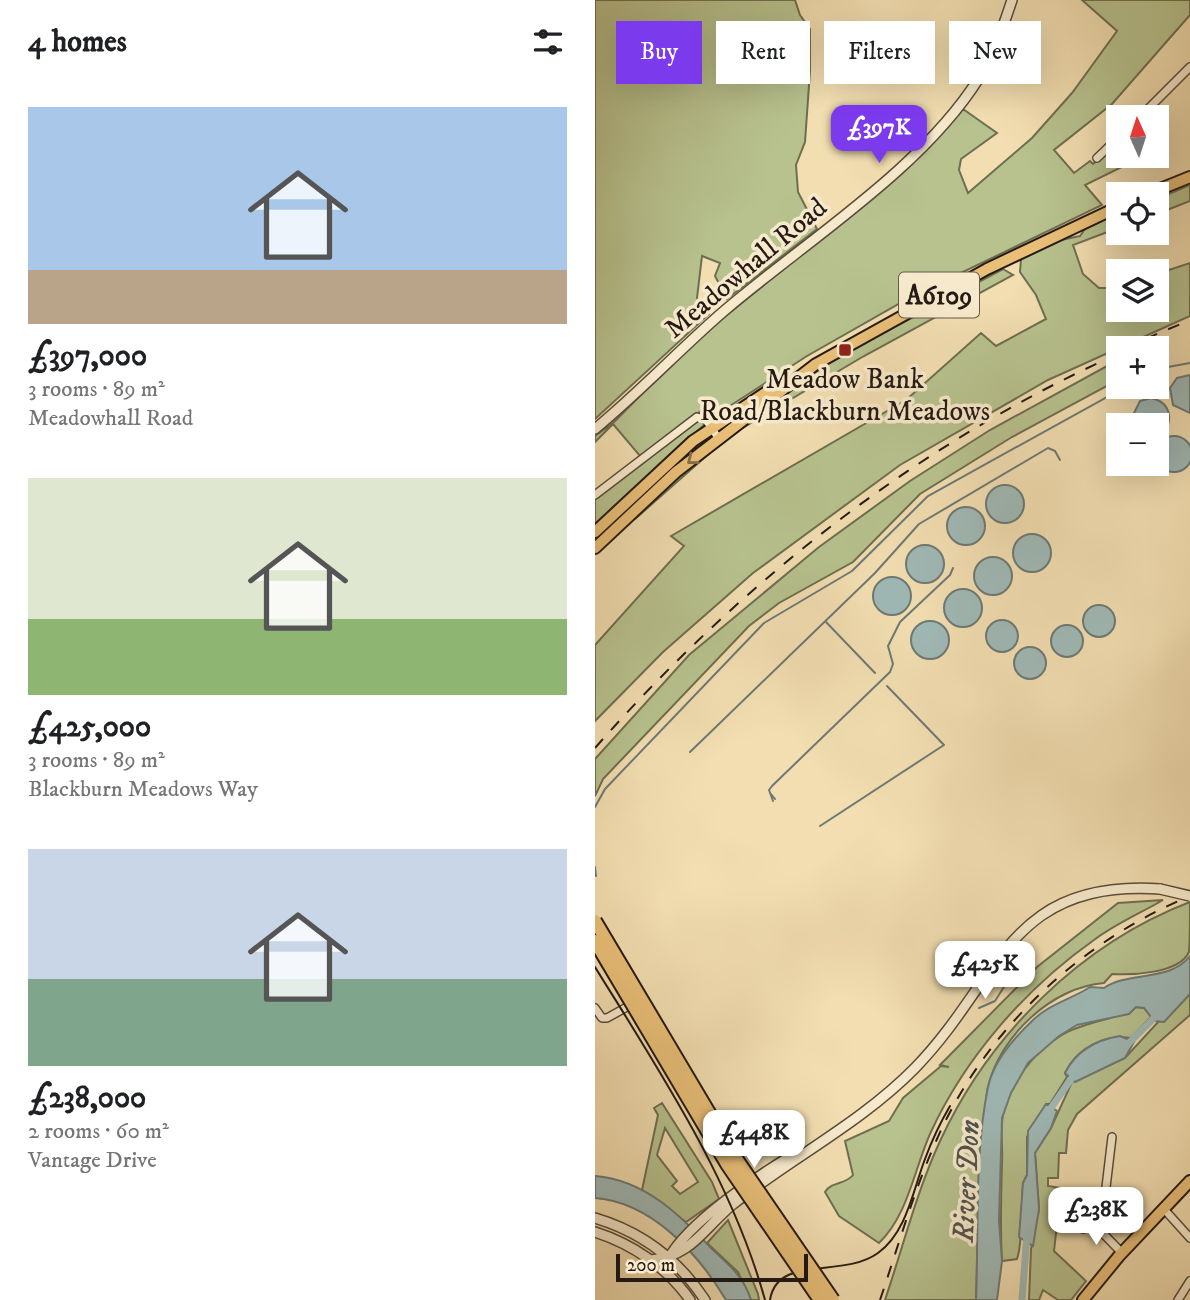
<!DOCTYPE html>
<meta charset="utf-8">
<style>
body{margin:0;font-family:"IM FELL DW Pica",serif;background:#f6f6f6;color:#202124;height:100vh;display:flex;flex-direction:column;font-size:26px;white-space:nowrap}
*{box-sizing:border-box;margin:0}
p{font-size:23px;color:#757577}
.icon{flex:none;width:38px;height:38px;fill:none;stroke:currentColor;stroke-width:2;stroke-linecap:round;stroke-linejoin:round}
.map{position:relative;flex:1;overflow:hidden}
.drawer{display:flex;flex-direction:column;background:#fff;width:595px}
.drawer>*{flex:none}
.top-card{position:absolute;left:21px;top:21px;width:469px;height:63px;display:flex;gap:14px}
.needle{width:46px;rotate:357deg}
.buttons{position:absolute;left:511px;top:105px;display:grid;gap:14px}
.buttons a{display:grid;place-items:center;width:63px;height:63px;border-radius:0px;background:#fff;box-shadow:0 7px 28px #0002;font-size:35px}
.scale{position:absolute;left:21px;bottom:18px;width:192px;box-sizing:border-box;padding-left:7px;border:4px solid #251a14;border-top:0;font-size:19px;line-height:24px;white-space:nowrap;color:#251a14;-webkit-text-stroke:5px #f7eacc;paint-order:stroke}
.price{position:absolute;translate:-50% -60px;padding:0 16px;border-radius:14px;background:#fff;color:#222;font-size:23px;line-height:46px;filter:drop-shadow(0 2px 4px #0008)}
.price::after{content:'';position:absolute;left:50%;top:42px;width:21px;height:16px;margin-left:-10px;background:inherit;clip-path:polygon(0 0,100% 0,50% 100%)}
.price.selected{background:#7c3aed;color:#fff}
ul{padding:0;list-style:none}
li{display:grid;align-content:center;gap:14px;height:371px;padding:0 28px}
li span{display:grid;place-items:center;height:217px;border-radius:0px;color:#555}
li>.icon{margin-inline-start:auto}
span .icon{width:126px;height:126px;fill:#fffc;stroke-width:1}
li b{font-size:30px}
h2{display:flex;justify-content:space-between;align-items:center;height:84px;padding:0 28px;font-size:30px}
.chip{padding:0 24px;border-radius:0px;background:#fff;box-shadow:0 7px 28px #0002;font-size:24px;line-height:63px}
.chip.selected{background:#7c3aed;color:#fff}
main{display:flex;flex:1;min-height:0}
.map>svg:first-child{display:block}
</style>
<main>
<section class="drawer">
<h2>4 homes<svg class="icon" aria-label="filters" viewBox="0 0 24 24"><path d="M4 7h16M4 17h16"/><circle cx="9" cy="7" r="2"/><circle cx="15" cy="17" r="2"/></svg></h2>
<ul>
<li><span style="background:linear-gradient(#a9c7e8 75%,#b9a48a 0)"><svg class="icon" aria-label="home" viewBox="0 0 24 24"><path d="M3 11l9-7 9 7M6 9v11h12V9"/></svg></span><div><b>£397,000</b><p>3 rooms · 89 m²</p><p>Meadowhall Road</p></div></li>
<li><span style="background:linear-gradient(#dfe7d0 65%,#8fb573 0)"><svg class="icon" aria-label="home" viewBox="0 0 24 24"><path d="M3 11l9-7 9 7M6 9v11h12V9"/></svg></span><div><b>£425,000</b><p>3 rooms · 89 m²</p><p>Blackburn Meadows Way</p></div></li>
<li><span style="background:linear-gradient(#c9d6e8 60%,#7fa58c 0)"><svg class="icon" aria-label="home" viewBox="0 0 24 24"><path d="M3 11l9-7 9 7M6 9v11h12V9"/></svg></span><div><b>£238,000</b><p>2 rooms · 60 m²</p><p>Vantage Drive</p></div></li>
</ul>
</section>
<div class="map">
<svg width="595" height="1300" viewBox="0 0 595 1300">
<rect width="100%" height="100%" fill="#f2deb1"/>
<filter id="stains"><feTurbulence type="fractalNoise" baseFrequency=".00286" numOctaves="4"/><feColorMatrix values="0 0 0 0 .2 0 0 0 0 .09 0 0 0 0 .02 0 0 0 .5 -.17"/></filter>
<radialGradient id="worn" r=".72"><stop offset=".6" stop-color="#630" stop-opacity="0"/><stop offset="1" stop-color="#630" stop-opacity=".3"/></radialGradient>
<path fill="#b7c28e" stroke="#6e6e51" stroke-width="2" fill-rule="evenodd" d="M0,0H200L205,15L215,29V71L210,142L201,165L203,192L222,229L132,299L120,276L125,263L107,256L102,298L114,314L0,419Z
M487,0H595V15L517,104L459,150L479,173L495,161L498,164L521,145L523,156H531L537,162L490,185L507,205L316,297L212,356L121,415L106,411L45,456L18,424L0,442V436L18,423C49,392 80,359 114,330C200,257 293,194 368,109L402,133L366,159L364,170L373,193L437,138L477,93L522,31Z
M595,185V201L562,214V199Z
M523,213V228L478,245L488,274L504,288H523V310H562V274L595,263V316L453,380L305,465L158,573L68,652L0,721V645L89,546L76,536L311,400L386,333L401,346L451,319L441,295L425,272L426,259L456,242L485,236L490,229Z
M408,269L418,275L269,356L134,436L40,519L84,475L191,391L249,354Z
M523,360V380L417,437L325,494L258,562L184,603L154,626L8,779L0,796V759L94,655L224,547L315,481L395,430Z
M105,419L110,424L0,524V496Z
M568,900C546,913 520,924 499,940C431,988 370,1057 335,1134C319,1170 313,1215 284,1243L244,1216L230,1192C237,1181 250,1185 258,1175L250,1141L294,1121L308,1098L346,1066L354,1067L345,1065L442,967L523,903Z
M595,902C595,916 595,940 594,952C584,974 536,975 517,974L509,983C457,987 405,1036 393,1087C390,1099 391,1112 389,1124C382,1183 383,1241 381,1300H290C308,1247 322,1190 346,1139C395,1034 486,944 595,902Z
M595,994V1015L482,1114L473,1130L471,1153H464L463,1178H453V1186L466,1188L459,1251L491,1281L476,1300H463L448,1290L444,1300H434L436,1249L444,1209L440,1153L456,1128L477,1082L530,1058L564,1021H569Z
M541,1007L549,1008L557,1016L536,1038C509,1034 482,1048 470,1073L472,1077L455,1104H451L432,1137V1175L428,1183C426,1203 428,1243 422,1259L407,1261C405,1228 406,1197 407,1164C408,1148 405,1130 408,1115C416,1082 438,1052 467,1035C486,1022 530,1018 541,1007Z
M67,1103L117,1182L124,1199L91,1222L47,1190L63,1115L59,1108ZM70,1128L103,1182L85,1194L77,1186L82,1181L62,1155Z
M133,1220L163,1294L164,1300H156L143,1272L112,1243Z"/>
<path fill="#9fb9b6" stroke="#6e7975" stroke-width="2" d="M595,375V413L578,405L575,388L582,378Z
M556,398C571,401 577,412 573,425L562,435V425H539L537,417L545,401Z
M561 454a18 18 0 1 1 36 0a18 18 0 1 1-36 0Z
M391 504a19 19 0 1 1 38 0a19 19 0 1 1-38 0Z
M352 526a19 19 0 1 1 38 0a19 19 0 1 1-38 0Z
M418 553a19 19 0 1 1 38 0a19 19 0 1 1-38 0Z
M311 564a19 19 0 1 1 38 0a19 19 0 1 1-38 0Z
M379 576a19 19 0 1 1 38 0a19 19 0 1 1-38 0Z
M278 596a19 19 0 1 1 38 0a19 19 0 1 1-38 0Z
M349 608a19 19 0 1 1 38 0a19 19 0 1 1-38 0Z
M488 621a16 16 0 1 1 32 0a16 16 0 1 1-32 0Z
M391 636a16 16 0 1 1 32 0a16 16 0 1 1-32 0Z
M316 640a19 19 0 1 1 38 0a19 19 0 1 1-38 0Z
M456 641a16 16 0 1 1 32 0a16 16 0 1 1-32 0Z
M419 663a16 16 0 1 1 32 0a16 16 0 1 1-32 0Z
M595,956V994L569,1022L559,1021L549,1008L541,1007L534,1014L482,1025L464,1036L433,1063L416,1093L407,1118L404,1221L407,1261L402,1300H381C384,1230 379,1156 393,1087C398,1063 419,1038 437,1021C454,1004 477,999 495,987L509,988C533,971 575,982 595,956Z
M525,1036L539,1042L530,1058L480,1082L470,1073C481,1051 501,1040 525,1036Z
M451,1104L462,1111L456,1128L440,1153L444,1209L438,1246L424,1237L428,1183L432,1175L433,1131Z
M0,1176C50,1180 85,1215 117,1249C134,1265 149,1277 156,1300H131C104,1255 57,1202 0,1198Z"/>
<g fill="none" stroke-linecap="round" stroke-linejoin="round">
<path stroke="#6e7975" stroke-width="2" d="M562,369L595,363
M231,622L280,673
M95,752L280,573L324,524L453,448L460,451L465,460
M176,794L180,799
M178,801L174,790L177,786L295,672L298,664L293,646L305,622L355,575L358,568
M0,807L10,789L169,623L257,571L333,496L530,387
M225,826L349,745L292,686
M0,867L1,876
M384,1008L400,1001L414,979"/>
<path stroke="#9fb9b6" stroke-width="7" d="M532,1045L563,1014
M454,1111L479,1075
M427,1300L432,1234"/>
<defs>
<path id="minor" d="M545,117L595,67
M502,158L523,138
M0,495L102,417L111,420L124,439
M0,1008L7,1018H12L39,1003
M568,1208L595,1238
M496,1221L527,1253
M488,1229L509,1204L517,1137
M583,1300L595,1281"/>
<path id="tertiary" d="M0,429C45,392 85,349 129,311C211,241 327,169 384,78C399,54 408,27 417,0
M0,1218C47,1232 83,1259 110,1300
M0,1232C37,1244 72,1267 95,1300
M74,1258C93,1223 161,1177 196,1156
M56,1260C97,1256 108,1229 137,1205C196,1158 266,1123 320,1068C406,980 412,879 565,889"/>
<path id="primary" d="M553,194L595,177
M0,532L98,441L179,387
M0,548L81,472L221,364L392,269L523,207
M488,1300L524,1256L595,1181"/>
</defs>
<use href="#minor" stroke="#584b3b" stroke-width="10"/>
<use href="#tertiary" stroke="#584b3b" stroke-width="12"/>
<use href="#primary" stroke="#251a14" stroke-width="14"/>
<use href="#minor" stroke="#f7eacc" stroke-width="7"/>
<use href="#tertiary" stroke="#f7eacc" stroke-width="9"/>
<use href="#primary" stroke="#e9bf78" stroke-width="10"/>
<path stroke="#251a14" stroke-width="2" d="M0,967C65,1072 137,1180 170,1300
M175,1300C182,1254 247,1279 283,1253C312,1232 318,1190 330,1159C337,1140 345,1123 355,1106"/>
<path stroke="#251a14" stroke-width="2" stroke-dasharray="12 12" stroke-linecap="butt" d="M529,348L595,320
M0,748C144,584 323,443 523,354
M285,1300C303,1247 319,1190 342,1139C390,1030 486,941 595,896"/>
<defs>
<path id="tertiary-bridge" d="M565,889L595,896"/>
<path id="motorway-bridge" d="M0,921L142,1160L238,1300
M0,941L132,1164L225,1300"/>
</defs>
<use href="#tertiary-bridge" stroke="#584b3b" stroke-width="12" stroke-linecap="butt"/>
<use href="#motorway-bridge" stroke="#251a14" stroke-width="16" stroke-linecap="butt"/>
<use href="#tertiary-bridge" stroke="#f7eacc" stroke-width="9"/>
<use href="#motorway-bridge" stroke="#e9bf78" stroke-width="12"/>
</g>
<defs><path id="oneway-chevron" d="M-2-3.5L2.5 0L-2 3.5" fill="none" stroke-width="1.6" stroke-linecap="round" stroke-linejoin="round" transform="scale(1.75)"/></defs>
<use stroke="#876c46" href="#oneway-chevron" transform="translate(97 460) rotate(142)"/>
<rect fill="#8f2418" stroke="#f7eacc" stroke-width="2.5" x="243" y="343" width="14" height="14" rx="3.5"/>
<g text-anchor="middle" stroke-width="7" stroke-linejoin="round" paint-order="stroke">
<rect fill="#f7eacc" stroke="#64584b" stroke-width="2" x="304" y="272.5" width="80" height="45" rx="5"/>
<g font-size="26" font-weight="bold" fill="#251a14">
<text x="344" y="304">A6109</text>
</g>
<g font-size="28" fill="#251a14" stroke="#f7eacc">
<text transform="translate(150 267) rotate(-40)" y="10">Meadowhall Road</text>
</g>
<g font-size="28" fill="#251a14" stroke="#f7eacc">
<text x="250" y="388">Meadow Bank<tspan x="250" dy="32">Road/Blackburn Meadows</tspan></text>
</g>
<g font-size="30" font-style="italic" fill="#50524d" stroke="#f7eacc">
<text transform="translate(371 1181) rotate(-87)" y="10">River Don</text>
</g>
</g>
<rect width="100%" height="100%" filter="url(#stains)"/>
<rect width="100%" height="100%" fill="url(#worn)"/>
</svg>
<div class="buttons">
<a><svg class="needle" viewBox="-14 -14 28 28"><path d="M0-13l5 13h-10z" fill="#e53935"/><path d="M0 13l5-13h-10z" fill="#757577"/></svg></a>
<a><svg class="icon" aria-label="locate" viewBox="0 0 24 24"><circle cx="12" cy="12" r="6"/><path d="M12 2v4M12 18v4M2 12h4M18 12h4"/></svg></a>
<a><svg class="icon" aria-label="layers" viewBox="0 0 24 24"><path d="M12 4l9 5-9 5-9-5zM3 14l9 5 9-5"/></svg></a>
<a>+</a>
<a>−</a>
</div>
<div class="scale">200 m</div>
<b class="price selected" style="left:284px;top:165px">£397K</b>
<b class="price" style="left:390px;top:1001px">£425K</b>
<b class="price" style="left:159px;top:1170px">£448K</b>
<b class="price" style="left:501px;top:1247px">£238K</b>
<div class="top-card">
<a class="chip selected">Buy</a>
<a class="chip">Rent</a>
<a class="chip">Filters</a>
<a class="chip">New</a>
</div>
</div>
</main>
